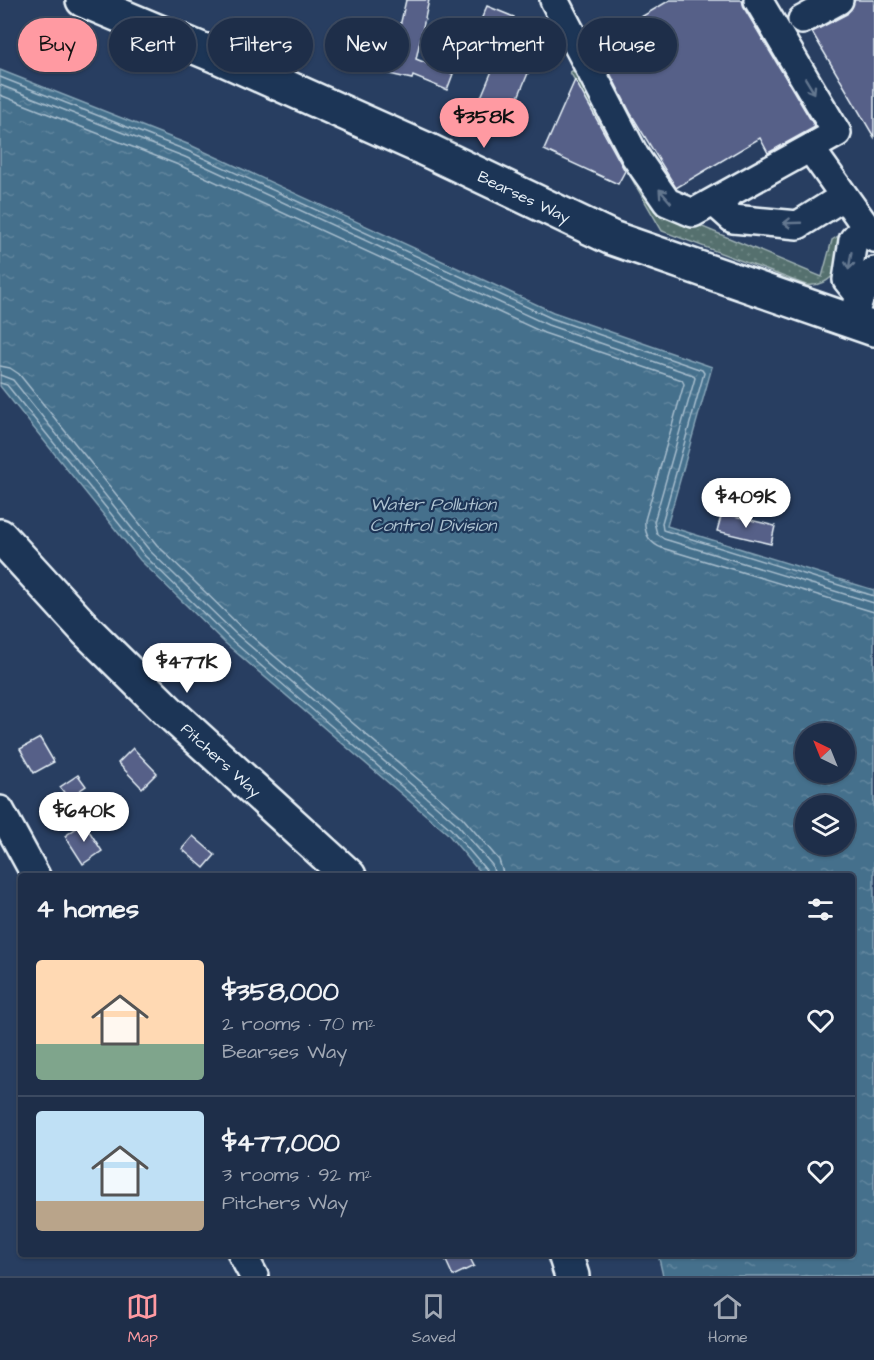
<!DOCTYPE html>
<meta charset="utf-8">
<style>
body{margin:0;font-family:"Architects Daughter",sans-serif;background:#263650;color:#f1f3f6;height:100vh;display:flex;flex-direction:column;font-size:22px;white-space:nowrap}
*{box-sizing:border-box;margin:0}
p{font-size:20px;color:#a1a8b4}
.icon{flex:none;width:33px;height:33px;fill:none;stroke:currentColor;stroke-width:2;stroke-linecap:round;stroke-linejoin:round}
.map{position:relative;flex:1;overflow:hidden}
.sheet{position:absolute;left:18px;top:873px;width:837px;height:384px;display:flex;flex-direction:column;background:#1e2e49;border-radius:6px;box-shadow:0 2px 4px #0004,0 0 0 2px #3c4a61}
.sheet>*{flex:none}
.banner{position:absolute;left:18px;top:18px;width:838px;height:54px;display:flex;gap:12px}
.needle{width:39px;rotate:317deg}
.fabs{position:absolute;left:795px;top:723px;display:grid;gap:12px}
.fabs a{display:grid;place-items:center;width:60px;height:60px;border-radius:50%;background:#1e2e49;box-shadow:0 2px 4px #0004,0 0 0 2px #3c4a61;font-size:30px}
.price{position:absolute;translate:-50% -51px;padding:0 14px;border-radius:21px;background:#fff;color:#222;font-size:20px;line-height:39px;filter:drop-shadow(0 2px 3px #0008)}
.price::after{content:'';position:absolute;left:50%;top:36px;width:18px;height:14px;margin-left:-9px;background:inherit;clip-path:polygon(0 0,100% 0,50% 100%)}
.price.active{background:#ff9aa2;color:#111}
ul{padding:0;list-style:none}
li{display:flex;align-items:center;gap:18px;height:150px;padding:0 18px}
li+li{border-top:2px solid #3c4a61}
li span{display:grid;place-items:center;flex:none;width:168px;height:120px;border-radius:6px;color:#555}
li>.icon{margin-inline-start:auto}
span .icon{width:72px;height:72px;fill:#fffc;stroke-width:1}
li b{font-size:26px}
h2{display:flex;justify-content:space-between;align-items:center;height:72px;padding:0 18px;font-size:26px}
.chip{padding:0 21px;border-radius:27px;background:#1e2e49;box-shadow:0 2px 4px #0004,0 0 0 2px #3c4a61;font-size:21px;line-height:54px}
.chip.active{background:#ff9aa2;color:#111}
.tab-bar{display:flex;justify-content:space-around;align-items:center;height:84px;border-top:2px solid #3c4a61;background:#1e2e49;font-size:16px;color:#a1a8b4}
.tab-bar a{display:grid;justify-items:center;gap:3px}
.tab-bar .active{color:#ff9aa2}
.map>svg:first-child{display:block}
</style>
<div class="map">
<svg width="874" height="1276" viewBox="0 0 874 1276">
<defs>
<pattern id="grass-dots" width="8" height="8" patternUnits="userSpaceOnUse" patternTransform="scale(1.5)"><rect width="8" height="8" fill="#54706e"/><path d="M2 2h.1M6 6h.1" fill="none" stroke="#6d8583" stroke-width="1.8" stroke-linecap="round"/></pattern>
<pattern id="water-ripples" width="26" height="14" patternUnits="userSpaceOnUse" patternTransform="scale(1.5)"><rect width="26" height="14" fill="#45708c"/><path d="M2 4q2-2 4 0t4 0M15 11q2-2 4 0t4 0" fill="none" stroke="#60859d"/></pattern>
</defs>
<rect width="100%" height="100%" fill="#283e61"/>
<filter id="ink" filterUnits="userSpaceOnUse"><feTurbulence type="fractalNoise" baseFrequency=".0167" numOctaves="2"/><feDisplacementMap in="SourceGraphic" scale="12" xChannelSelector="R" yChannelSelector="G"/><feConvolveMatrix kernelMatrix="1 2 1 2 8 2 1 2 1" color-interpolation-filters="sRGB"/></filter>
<g filter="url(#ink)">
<path fill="url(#grass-dots)" stroke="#9eb0b3" stroke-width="1.5" d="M576,69L669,213L822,277L832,240L838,236C849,259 833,289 806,285L662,231L570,72Z"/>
<path fill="url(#water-ripples)" stroke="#86a4b7" stroke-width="1.5" fill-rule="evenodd" d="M0,70L190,145L553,312L712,367L667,526L874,590V1276H663L658,1254H852V876H483L447,833L225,643L140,560L0,386ZM806,734H844V772H806ZM806,806H844V844H806Z"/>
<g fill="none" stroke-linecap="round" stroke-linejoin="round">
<path stroke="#a7bdcd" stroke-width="1.5" d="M0,77L188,151L551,318L702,370L704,373L662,523L663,530L874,596
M0,85L185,157L548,325L693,375L695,378L654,522L657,534L664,539L874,603
M0,95L181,166L544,333L682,380L684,384L645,520C644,533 649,543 662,548L874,612
M0,366L10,368L19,374L157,545L241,627L462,817L499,860L504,876
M0,375L13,380L150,551L235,633L456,823L492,865L495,876
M0,383L7,385L145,556L230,639L451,829L486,870L487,876"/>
</g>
<path fill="#566188" stroke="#e8f1f8" stroke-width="1.5" d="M406,0H429L416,59L453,74L447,90L413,76L412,79L389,74Z
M670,0H742L744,8L815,127L768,153L760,138L676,188L631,114L595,44Z
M855,0H874V137L812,32L847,14Z
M487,6L514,17L511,26L542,39L503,134L471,121L497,59L469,47Z
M575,80L625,171L618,184L544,150Z
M722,513L775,526L771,544L717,531Z
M40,738L54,762L34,773L20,749Z
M133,748L157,773L142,788L118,763Z
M78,775L86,786L68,798L60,787Z
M84,823L102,851L83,864L65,836Z
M193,836L215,855L204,868L182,849Z
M443,1254H468L474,1266L453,1276Z"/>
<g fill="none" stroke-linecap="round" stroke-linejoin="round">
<defs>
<path id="minor" d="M554,0L635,156L667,202L693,213L810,148L874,238
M758,0L837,133L810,148
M802,20L839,0
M715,203L733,219L798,225L843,197
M860,296L847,280L853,240L865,227
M855,312L860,296L873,280L874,271
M0,810L36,876
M242,1254L254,1276"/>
<g id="major">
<path id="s1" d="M83,0L219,57L423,148L612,238L874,329"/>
<path id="s2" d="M0,536L87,631L168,711L349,876"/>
<path d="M565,1254L572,1276"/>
</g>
</defs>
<use href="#minor" stroke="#e8f1f8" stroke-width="32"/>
<use href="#major" stroke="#e8f1f8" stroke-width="38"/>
<use href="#minor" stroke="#1d3557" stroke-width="27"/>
<use href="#major" stroke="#1d3557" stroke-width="33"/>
</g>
<defs><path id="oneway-shaft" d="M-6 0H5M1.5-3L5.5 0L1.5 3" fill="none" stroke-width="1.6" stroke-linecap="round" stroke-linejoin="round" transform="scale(1.5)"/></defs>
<g stroke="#64778f">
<use href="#oneway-shaft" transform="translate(810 86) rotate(59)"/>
<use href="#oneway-shaft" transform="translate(665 196) rotate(-131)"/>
<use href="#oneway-shaft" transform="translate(792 223) rotate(178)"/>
<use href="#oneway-shaft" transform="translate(850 261) rotate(99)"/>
</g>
</g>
<g text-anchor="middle" stroke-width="4.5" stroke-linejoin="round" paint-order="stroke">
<g font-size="16" fill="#e8f1f8" stroke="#1d3557">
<text dy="6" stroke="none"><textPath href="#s1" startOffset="483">Bearses Way</textPath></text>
<text dy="6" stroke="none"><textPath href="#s2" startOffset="315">Pitchers Way</textPath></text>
</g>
<g font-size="18" font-style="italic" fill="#afc4d2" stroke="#1d3557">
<text x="433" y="510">Water Pollution<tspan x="433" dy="21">Control Division</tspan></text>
</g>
</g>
</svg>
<div class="fabs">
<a><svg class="needle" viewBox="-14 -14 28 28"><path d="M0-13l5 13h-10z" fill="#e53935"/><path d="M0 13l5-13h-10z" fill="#a1a8b4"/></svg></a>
<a><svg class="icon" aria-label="layers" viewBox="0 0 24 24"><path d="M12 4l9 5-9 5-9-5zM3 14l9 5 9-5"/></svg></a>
</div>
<b class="price active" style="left:484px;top:149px">$358K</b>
<b class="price" style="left:746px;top:529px">$409K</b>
<b class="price" style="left:187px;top:694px">$477K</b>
<b class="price" style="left:84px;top:843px">$640K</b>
<div class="banner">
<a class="chip active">Buy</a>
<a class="chip">Rent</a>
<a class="chip">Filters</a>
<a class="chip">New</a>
<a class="chip">Apartment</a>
<a class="chip">House</a>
</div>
<section class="sheet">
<h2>4 homes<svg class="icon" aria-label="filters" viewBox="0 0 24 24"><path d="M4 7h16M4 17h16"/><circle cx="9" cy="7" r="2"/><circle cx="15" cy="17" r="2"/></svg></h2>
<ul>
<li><span style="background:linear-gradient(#ffd9b3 70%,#7fa58c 0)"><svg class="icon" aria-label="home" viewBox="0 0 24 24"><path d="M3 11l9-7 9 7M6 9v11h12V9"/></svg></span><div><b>$358,000</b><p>2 rooms · 70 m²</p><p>Bearses Way</p></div><svg class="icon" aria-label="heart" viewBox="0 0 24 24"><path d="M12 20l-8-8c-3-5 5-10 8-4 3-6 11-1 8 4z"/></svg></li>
<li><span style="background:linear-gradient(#bfe0f5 75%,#b9a48a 0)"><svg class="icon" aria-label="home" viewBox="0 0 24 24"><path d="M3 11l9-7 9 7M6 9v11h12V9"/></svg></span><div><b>$477,000</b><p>3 rooms · 92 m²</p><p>Pitchers Way</p></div><svg class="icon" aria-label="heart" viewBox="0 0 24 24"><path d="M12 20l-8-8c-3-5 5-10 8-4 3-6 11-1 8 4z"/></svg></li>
</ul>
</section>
</div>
<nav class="tab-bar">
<a class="active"><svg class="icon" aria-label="map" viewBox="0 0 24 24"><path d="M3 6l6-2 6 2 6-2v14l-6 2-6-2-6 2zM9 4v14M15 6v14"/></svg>Map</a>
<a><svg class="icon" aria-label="saved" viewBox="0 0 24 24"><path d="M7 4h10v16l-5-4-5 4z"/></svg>Saved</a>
<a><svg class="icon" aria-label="home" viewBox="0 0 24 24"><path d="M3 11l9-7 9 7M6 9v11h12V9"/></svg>Home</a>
</nav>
